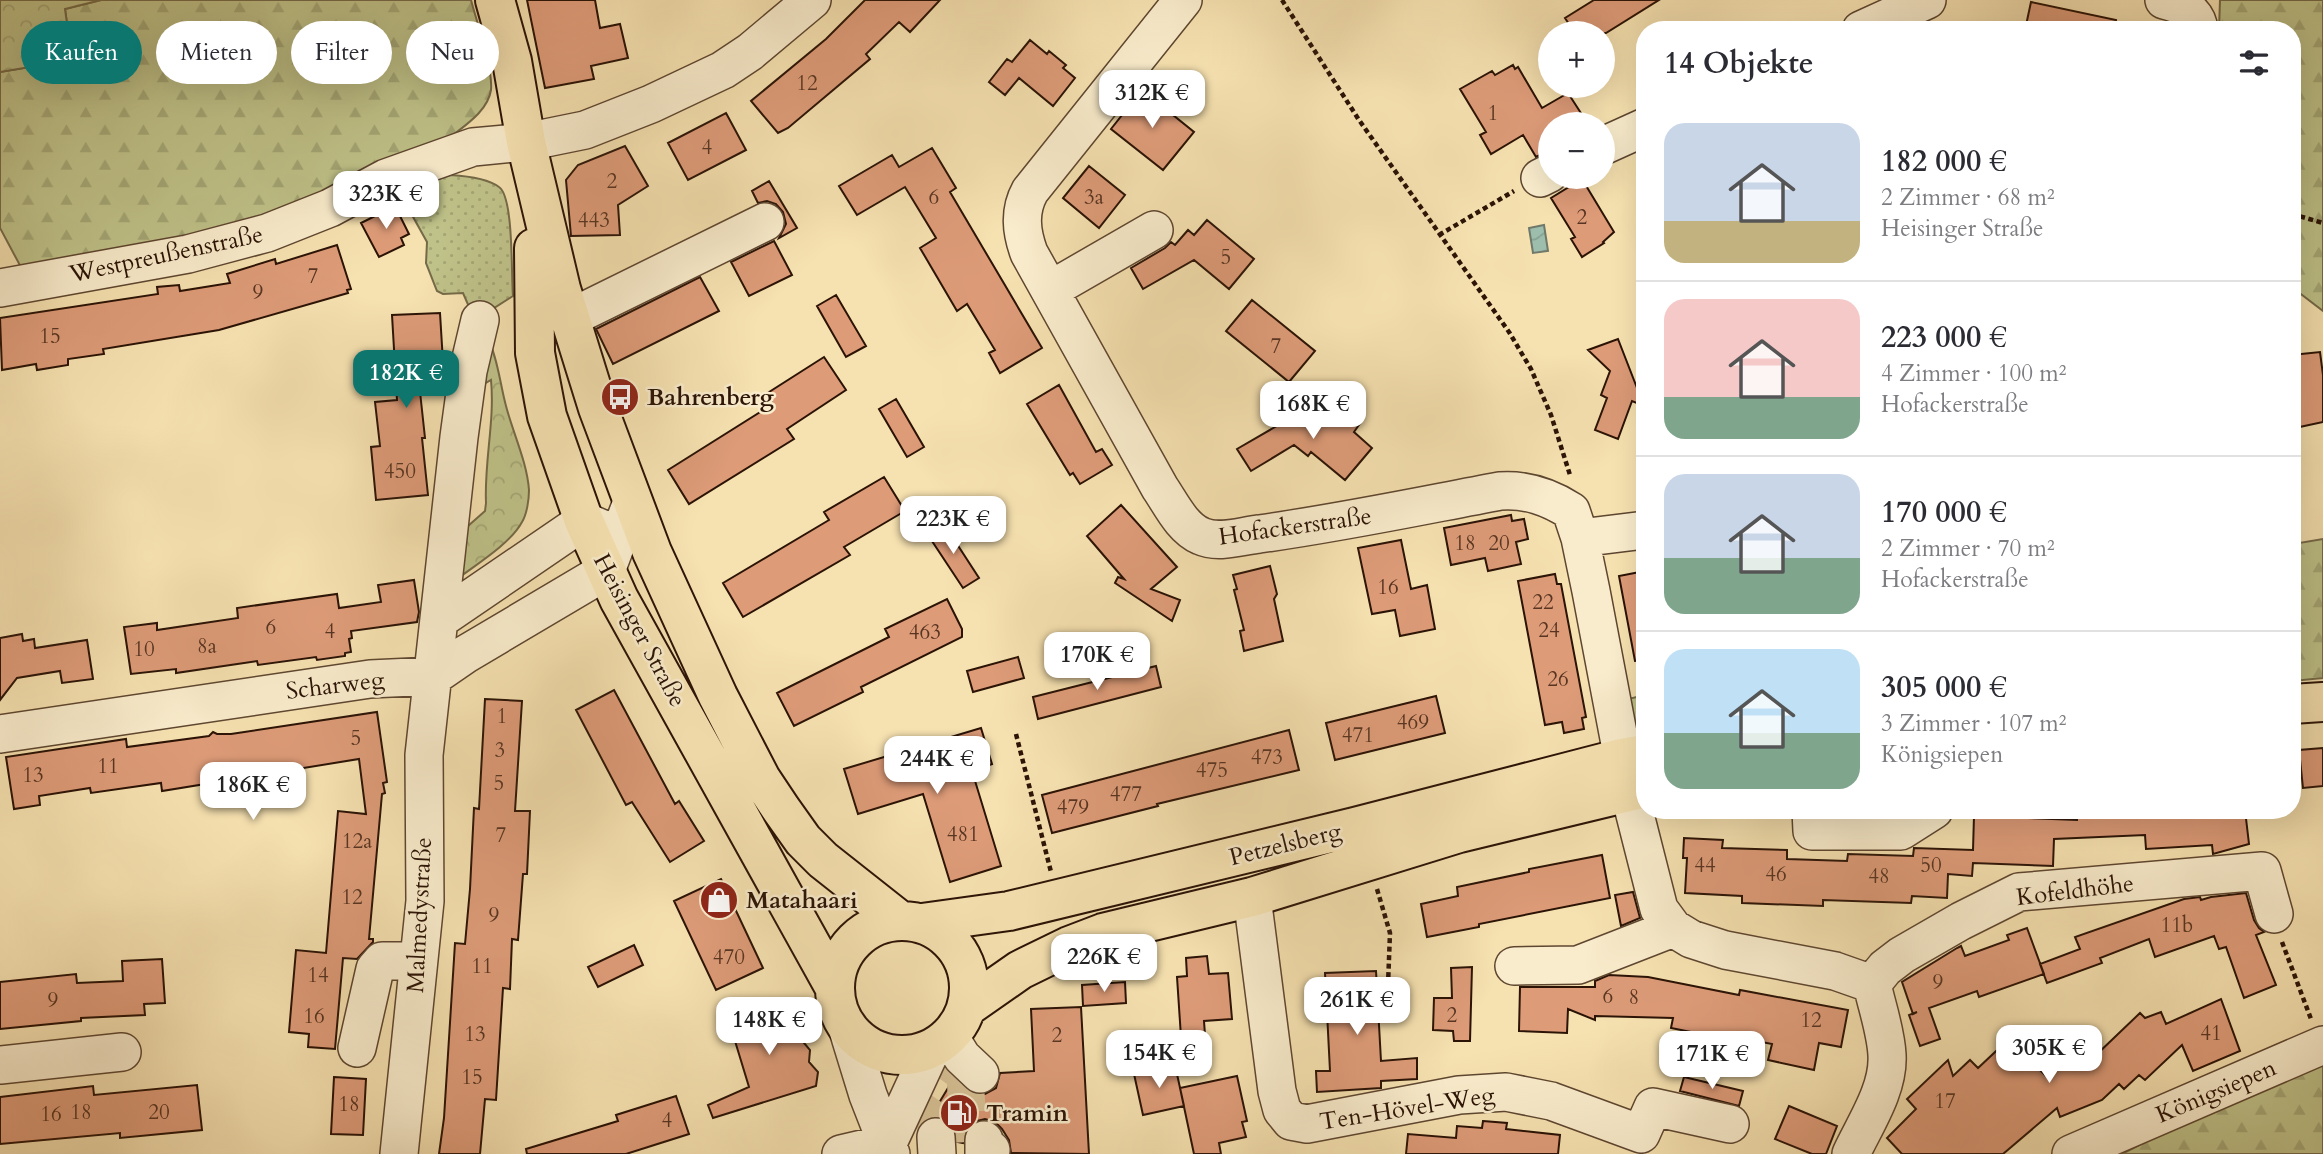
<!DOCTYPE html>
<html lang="de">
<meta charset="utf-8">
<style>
body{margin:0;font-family:Cardo,serif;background:#f2f2f3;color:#2b2b33;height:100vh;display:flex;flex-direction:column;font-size:26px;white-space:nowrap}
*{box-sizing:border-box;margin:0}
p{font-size:23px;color:#7c7c81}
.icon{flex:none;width:38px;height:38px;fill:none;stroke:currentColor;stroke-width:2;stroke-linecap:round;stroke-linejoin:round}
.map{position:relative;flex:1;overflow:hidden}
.panel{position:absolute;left:1636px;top:21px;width:665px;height:798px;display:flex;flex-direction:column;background:#fff;border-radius:28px;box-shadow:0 7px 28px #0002}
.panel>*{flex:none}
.hud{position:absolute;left:21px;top:21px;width:665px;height:63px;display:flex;gap:14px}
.controls{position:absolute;left:1538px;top:21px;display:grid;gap:14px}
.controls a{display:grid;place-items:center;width:77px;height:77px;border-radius:50%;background:#fff;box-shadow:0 7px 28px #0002;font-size:35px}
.price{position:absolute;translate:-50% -60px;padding:0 16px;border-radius:14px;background:#fff;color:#222;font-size:23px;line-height:46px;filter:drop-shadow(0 2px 4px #0008)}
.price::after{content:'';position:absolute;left:50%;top:42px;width:21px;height:16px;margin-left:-10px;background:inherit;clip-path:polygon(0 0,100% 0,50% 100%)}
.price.selected{background:#0f766e;color:#fff}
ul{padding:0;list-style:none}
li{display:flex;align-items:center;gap:21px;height:175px;padding:0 28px}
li+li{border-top:2px solid #e1e1e2}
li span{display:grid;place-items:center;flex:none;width:196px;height:140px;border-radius:21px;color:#555}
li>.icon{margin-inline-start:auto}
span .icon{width:84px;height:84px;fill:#fffc;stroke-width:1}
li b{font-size:30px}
h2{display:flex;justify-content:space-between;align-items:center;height:84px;padding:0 28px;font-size:30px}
.tag{padding:0 24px;border-radius:32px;background:#fff;box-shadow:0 7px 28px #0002;font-size:24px;line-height:63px}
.tag.selected{background:#0f766e;color:#fff}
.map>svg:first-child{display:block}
</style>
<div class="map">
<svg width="2323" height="1154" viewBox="0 0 2323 1154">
<defs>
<pattern id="grass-dots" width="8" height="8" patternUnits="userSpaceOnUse" patternTransform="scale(1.75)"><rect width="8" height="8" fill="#bfc289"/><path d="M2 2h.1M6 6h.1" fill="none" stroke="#a4a675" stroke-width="1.8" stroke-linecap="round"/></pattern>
<pattern id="forest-firs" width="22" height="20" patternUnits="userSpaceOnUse" patternTransform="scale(1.75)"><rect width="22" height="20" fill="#bfc289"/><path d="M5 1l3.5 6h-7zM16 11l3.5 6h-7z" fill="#a4a675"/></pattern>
<pattern id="park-crowns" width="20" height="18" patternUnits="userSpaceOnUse" patternTransform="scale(1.75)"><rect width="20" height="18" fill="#bfc289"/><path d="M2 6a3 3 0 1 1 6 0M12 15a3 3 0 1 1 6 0" fill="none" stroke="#a4a675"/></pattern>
<pattern id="water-waves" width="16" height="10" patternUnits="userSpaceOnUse" patternTransform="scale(1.75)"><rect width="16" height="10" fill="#9dbdad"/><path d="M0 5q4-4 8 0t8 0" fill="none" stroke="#87a293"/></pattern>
</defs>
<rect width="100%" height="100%" fill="#f6e1b0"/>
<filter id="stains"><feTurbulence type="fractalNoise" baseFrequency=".00286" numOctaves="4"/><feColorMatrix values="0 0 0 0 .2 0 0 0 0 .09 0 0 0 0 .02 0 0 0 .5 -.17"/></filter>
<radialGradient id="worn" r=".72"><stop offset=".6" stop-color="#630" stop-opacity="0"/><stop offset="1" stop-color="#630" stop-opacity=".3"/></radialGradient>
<path fill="url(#grass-dots)" stroke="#756a48" stroke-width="2" d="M451,175C466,176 487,178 499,187C514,197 511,276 513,296L494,308L473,316L463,293L443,294L437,291L426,263L427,242L402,197L426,183Z"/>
<path fill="url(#forest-firs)" stroke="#756a48" stroke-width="2" d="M101,0H471C477,23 493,68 491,90C488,110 467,124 453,135L270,215L182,242L23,271L0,228V72L72,60L65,9Z
M2220,0H2323V311L2293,288L2292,30H2219Z
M2323,539V678L2293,681V544Z
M1645,695V746L1626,748L1620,701Z
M2323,1054V1154H2122L2218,1104Z"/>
<path fill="url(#park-crowns)" stroke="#756a48" stroke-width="2" d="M0,0H101L65,9L72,60L0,72Z
M488,338C498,359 500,384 506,406C513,433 527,462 529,490C529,499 527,514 522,522C511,543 477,564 457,579L459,534L485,511L486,503C484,462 495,421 491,380L477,388Z"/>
<path fill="url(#water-waves)" stroke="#6f796a" stroke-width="2" d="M1544,225L1548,251L1533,253L1529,228Z"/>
<path fill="#dd9b78" stroke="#2b1306" stroke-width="2" d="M527,0H595L600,28L620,24L628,58L591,66L594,79L545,88Z
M865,0H940L910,32L899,22L866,54L870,59L788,128L778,133L751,101L826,39Z
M1594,0H1659L1606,33H1575L1565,18Z
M2031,2L2116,20L2115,30H2025Z
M1030,40L1047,54L1049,51L1066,65L1063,68L1075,78L1053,106L1019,78L1005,95L989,82L1007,59L1012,62Z
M1513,65L1515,69L1518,67L1542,108L1568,93L1588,124H1550V150L1536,157L1523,135L1491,154L1480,135L1486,132L1460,89L1492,71L1495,75Z
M1142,90L1194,132L1163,170L1111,129Z
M726,113L746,150L688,180L668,143Z
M625,146L648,186L618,205L620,235L571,236L566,180L578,165Z
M932,148L956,188L950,192L1042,348L1000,373L989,353L995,350L967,304L957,311L920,248L936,238L905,187L857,215L839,186L892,155L899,167Z
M1089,166L1125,195L1099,228L1063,198Z
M1582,179L1614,232L1603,242L1604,243L1582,257L1571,239L1575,237L1551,198Z
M769,181L797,228L779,238L786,224L783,212L776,204L767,201L758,203L752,191Z
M395,206L409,234L401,238L404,245L379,257L361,223Z
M1207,220L1254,259L1229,289L1194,260L1143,289L1131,268L1165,248L1171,242L1175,245L1188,230L1194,235Z
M774,241L792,275L749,296L731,262Z
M337,245L351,289L347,290L348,293L219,330L103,349L104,354L68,359V365L37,370L36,364L2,370L0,318L158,294L157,287L179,285L180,291L230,283L227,274L275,259L276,264Z
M700,277L719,311L613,364L596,329Z
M836,295L866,346L846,357L817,306Z
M1252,300L1315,351L1289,382L1226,331Z
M440,313L443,362L417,364L425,438H422L428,495L376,500L371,447L380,446L375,402L397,400L392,315Z
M1618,339L1644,406L1632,401L1618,439L1595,430L1607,398L1601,395L1610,371L1588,350Z
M2320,352L2323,375V422L2295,428L2292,410V355Z
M824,357L846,390L787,429L794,439L689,504L668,470L773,404L766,394Z
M1059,385L1096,452L1102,449L1112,465L1080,484L1073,473L1070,475L1027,404Z
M896,399L924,447L907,457L879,409Z
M1334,400L1361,422L1354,432L1372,448L1345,480L1311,452L1308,456L1294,445L1251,471L1237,449L1294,416L1310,429Z
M884,477L905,511L844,547L850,555L743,617L723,583L829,520L824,512Z
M1121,505L1177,567L1151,589L1180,600L1172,621L1115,583L1118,577L1124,579L1087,536Z
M1511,515L1512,521L1524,519L1528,539L1516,542L1521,564L1488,571L1485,558L1451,565L1444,528Z
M944,524L979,578L963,588L928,535Z
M1401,540L1411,589L1427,585L1435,629L1400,636L1395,610L1372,614L1358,548Z
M1270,566L1277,594L1274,599L1283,641L1244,651L1240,631L1244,630L1234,590L1237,589L1233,575Z
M1645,571V660L1635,661L1619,576Z
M1555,574L1557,584H1561L1586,717L1582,718L1584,729L1564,733L1562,722L1545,725L1518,581Z
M414,580L419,612L417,622L351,631L352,638L349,639L351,652L345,653V656L317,660L316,657L258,665L257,661L176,673V669L131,674L124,627L157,623V630L238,618L237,608L337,594L339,608L381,602L378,585Z
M947,599L962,629V637L861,687L863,692L794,726L777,693L889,637L885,629Z
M22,634L23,641L34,639L35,648L87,640L93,679L62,683L60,671L17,678L0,700V638Z
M1018,657L1024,678L973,692L967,671Z
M1156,666L1161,687L1038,719L1033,697Z
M614,690L675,804L679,801L704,841L670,862L632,802L626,805L576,710Z
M1436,696L1445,733L1335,760L1326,723Z
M485,699L522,701L515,811H530L527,874H523L518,940L512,939L510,989L503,988L496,1100L485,1099L480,1154H439L444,1118L455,943L465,944L470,889L474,808L479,809Z
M377,712L387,782L383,783L385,793L382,794L369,939H373V942L357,959L343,958L335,1049L308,1047L309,1034L289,1032L296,950L326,953L338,811L366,814L359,759L162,791L161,783L91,793L90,788L39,796L40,805L14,809L6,757L126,739L127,747L209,736L213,732L217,734H231Z
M981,728L992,764L972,771L1001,866L950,882L923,794L858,814L844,769Z
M1289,730L1299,770L1157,804L1158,806L1052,833L1042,795Z
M2323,748V786L2303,788L2299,750Z
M2077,810H2144V816L2209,812L2208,810H2245L2249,844L2213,854L2212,845L2146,849L2145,835L2054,839L2053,866L1973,863L1972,876L1948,874L1947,898L1912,896L1911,903L1823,900V906L1742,903V896L1685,893L1687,858H1683L1684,838L1723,840L1722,848L1787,850V859L1847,861L1848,854L1913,856L1914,848L1973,850L1974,816L2077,820Z
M1602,855L1610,898L1479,924V927L1427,937L1421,904L1458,896L1457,887L1529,872V869Z
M721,879L763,968L716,990L674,901Z
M1633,892L1640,918L1621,926L1615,895Z
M2246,893L2254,920L2259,928L2264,932L2256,935L2276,985L2244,998L2226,947L2219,949L2214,936L2155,957L2149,939L2100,958L2102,963L2047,983L2040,964L2080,949L2075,937L2184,899L2200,897L2201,900L2211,897Z
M2027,928L2044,974L1979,997L1977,991L1929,1008L1940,1039L1920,1046L1909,1015L1917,1012L1913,1014L1902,982L1957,948L1961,946L1965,956L2009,940L2007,935Z
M634,945L643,965L598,987L588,967Z
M1207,956L1209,974L1228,973L1232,1019L1204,1021L1205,1035L1181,1037L1177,977L1187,976L1186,958Z
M162,959L165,1003L144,1004L145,1015L81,1018V1021L0,1029V982L76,974L77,983L123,981L122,961Z
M1472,967L1470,1041H1454L1453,1031L1433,1030L1434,998H1452L1451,968Z
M1376,971L1381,1061L1417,1058V1079L1381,1081V1088L1317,1092L1316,1071H1330L1325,973Z
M1609,975L1648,977L1739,995L1740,990L1848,1010L1841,1047L1819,1043L1814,1070L1768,1060L1772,1044L1731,1036V1040L1671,1028L1673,1018L1595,1016V1020L1568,1009L1567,1033L1519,1031L1520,987H1595V981Z
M1125,982L1126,1003L1083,1006L1082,985Z
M789,999L799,1010L797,1023L804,1032V1043L810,1050L809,1062L818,1072L816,1086L713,1118L708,1105L749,1087L728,1018Z
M2221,999L2240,1051L2193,1071L2182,1045L2145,1080L2139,1075L2124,1089L2119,1084L2102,1100L2060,1117L2057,1108L2003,1154H1902L1887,1138L1916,1109L1907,1099L1948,1060L1953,1076L1970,1060L1978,1068L2009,1039L2048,1078L2069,1059L2075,1065L2090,1051L2095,1056L2140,1013L2145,1018L2161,1012L2166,1024Z
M1081,1007L1089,1154L1011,1153L1009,1140L1002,1129L995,1122L985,1119L973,1122L966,1130L963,1143L957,1142L954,1126L946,1119L935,1116L930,1118L954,1078L975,1094H985L996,1088L1000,1073L1034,1071L1031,1009Z
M1175,1065L1184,1106L1143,1115L1134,1074Z
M1237,1076L1247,1121L1242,1122L1246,1137L1219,1143L1221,1154H1194L1180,1088Z
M334,1077L366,1079L363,1135L331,1134Z
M1684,1077L1743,1091L1739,1106L1680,1091Z
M197,1085L202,1130L120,1138V1133L0,1144V1097L93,1086L94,1095Z
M676,1096L689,1134L626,1154H527L526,1149L618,1121L616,1115Z
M1789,1106L1837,1126L1826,1154H1812L1775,1139Z
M1483,1121L1507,1123L1506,1129L1560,1135L1558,1154H1406L1408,1134L1456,1138L1457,1126L1482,1128Z"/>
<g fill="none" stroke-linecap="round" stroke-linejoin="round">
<path stroke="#d8c296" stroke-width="37" stroke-dasharray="37 18" stroke-linecap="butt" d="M965,1075L969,1142
M936,1137L934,1114L962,1075"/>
<defs>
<path id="minor" d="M1183,0L1030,191C1019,211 1021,231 1029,253L1160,488C1171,504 1182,528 1201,536C1218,544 1241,536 1259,534C1340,523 1420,506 1500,491C1527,489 1549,497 1571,511L1580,538L1591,591L1629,791L1659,909L1673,928L1691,939L1725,950L1835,971L1872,984
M2164,0C2181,4 2197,11 2199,30
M1861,30L1927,0
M1603,146L1645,127
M1540,178L1550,173
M0,288L188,254L267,233L330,208L386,178L473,147L526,142L585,130L651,104L723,70L750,52L812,0
M1050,290L1154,230
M570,318L765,222
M1580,538L1645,530
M439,620L584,521L612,533
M0,734L370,679L434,676L466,654L606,571L632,502
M1811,810L1812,831H1901L1934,810
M1252,897L1277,1091L1282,1110L1291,1121L1307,1124L1459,1095L1506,1092L1551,1101L1641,1134L1653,1107L1730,1124
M1514,966L1578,965L1673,928
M1872,984L1885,968L1902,955L1961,921L2019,892L2262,871L2274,914
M848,1030L868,1095L891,1154
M949,1036L962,1057L980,1074
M357,1048L375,969L382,961H418
M0,1065L122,1052
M936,1137L937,1154
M984,1140V1154L991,1150
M888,1143L932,1048
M399,1154L425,901L424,755L459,437L468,371L480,320
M841,1154L888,1143
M1851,1154C1865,1124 1889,1089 1887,1055C1886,1032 1877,1007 1872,984
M2071,1154L2323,1045"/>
<path id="major" d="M495,0L512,61L526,142L561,289L598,408L652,552L718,696L761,779L781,809L803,840L823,860L899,920
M534,248L535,353L547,416L584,521L619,599L835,988
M2292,704L2323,702
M835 988a67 67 0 1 1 134 0a67 67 0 1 1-134 0Z
M922,923L1009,911L1355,827L1622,758L1645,754
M967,1007L1020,970L1069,946L1103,933L1252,897L1459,833L1645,788"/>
</defs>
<use href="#minor" stroke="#5e4630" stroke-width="40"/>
<use href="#major" stroke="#2b1306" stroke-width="42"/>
<path stroke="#2b1306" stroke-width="4.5" stroke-dasharray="5 3.5" stroke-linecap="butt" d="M1282,0L1359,120L1509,332L1531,369L1551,415L1570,475
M2292,214L2323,223
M1439,235L1514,191
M1016,734L1051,872
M1377,889L1390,933L1387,1011
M2282,942L2311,1019"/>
<use href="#minor" stroke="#f9eccc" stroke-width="37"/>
<use href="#major" stroke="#f6e1b0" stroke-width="38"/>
</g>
<defs>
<symbol id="bus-disc" viewBox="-11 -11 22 22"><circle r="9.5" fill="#8f2418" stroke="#f9eccc"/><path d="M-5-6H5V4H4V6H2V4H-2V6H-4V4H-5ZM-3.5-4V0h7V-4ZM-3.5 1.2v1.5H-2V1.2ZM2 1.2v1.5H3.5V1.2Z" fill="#fff"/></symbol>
<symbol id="shop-disc" viewBox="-11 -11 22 22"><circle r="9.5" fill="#8f2418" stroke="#f9eccc"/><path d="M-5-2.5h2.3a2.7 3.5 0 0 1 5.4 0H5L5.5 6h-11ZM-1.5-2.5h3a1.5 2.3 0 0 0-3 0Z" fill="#fff"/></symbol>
<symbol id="fuel-disc" viewBox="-11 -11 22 22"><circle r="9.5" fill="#8f2418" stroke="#f9eccc"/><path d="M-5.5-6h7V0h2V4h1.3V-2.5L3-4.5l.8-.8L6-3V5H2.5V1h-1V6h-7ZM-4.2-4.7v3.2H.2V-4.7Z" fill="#fff"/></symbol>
</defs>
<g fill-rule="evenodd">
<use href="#bus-disc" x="598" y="375" width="44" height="44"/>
<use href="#shop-disc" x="697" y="878" width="44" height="44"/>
<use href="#fuel-disc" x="937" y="1091" width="44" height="44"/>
</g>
<g text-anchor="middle" stroke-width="5" stroke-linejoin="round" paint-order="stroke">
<g font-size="21" fill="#583522">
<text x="807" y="90">12</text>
<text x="1493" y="120">1</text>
<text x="707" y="154">4</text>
<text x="612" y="188">2</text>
<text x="934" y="204">6</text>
<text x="1094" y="204">3a</text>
<text x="1582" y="224">2</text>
<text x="594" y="227">443</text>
<text x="1226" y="264">5</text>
<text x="313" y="283">7</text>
<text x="258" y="299">9</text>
<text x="50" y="343">15</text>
<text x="1276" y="353">7</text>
<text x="400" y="478">450</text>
<text x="1465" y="550">18</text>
<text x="1499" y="550">20</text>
<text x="1388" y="594">16</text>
<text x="1543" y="609">22</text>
<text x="271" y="634">6</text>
<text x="1549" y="637">24</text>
<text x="330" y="638">4</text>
<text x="925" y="639">463</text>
<text x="207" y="653">8a</text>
<text x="144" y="656">10</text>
<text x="1558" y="686">26</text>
<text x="502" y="723">1</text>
<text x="1413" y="729">469</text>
<text x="1358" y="742">471</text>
<text x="356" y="745">5</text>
<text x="500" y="757">3</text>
<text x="1267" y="764">473</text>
<text x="108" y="773">11</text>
<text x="1212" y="777">475</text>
<text x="33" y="782">13</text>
<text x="499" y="790">5</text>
<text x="1126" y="801">477</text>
<text x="1073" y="814">479</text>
<text x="963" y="841">481</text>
<text x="501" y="842">7</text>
<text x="357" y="848">12a</text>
<text x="1705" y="872">44</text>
<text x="1931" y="872">50</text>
<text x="1776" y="881">46</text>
<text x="1879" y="883">48</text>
<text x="352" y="904">12</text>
<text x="494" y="922">9</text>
<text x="2177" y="932">11b</text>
<text x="729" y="964">470</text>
<text x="482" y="973">11</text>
<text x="318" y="982">14</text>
<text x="1938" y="989">9</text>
<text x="1608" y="1003">6</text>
<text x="1634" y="1004">8</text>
<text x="53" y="1007">9</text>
<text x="1452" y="1022">2</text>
<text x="314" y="1023">16</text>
<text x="1811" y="1027">12</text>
<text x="2211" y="1040">41</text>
<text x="475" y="1041">13</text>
<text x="1057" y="1042">2</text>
<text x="472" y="1084">15</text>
<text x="1945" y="1108">17</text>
<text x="349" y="1111">18</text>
<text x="81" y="1119">18</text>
<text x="159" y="1119">20</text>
<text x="51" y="1121">16</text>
<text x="667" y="1127">4</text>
</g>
<g font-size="24" fill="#2b1306" stroke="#f9eccc">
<text transform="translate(166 254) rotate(-12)" y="8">Westpreußenstraße</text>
<text transform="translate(1295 526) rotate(-8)" y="8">Hofackerstraße</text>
<text transform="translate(640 630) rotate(62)" y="8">Heisinger Straße</text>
<text transform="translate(335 685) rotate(-7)" y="8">Scharweg</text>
<text transform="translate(1285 844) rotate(-14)" y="8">Petzelsberg</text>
<text transform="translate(2075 890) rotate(-7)" y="8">Kofeldhöhe</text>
<text transform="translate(419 915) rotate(-87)" y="8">Malmedystraße</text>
<text transform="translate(2216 1091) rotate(-23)" y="8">Königsiepen</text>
<text transform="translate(1407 1108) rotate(-9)" y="8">Ten-Hövel-Weg</text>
</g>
<g font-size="24" font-weight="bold" fill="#2b1306" stroke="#f9eccc" text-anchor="start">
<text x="647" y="405">Bahrenberg</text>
<text x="746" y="908">Matahaari</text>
<text x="986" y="1121">Tramin</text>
</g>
</g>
<rect width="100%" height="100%" filter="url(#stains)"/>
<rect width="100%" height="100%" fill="url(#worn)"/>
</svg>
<div class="controls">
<a>+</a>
<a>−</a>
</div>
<b class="price" style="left:1152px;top:130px">312K €</b>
<b class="price" style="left:386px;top:231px">323K €</b>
<b class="price selected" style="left:406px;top:410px">182K €</b>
<b class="price" style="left:1313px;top:441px">168K €</b>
<b class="price" style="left:953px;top:556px">223K €</b>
<b class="price" style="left:1097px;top:692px">170K €</b>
<b class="price" style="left:937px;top:796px">244K €</b>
<b class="price" style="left:253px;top:822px">186K €</b>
<b class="price" style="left:1104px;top:994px">226K €</b>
<b class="price" style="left:1357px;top:1037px">261K €</b>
<b class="price" style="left:769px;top:1057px">148K €</b>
<b class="price" style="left:2049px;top:1085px">305K €</b>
<b class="price" style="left:1159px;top:1090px">154K €</b>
<b class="price" style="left:1712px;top:1091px">171K €</b>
<div class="hud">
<a class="tag selected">Kaufen</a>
<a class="tag">Mieten</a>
<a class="tag">Filter</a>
<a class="tag">Neu</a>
</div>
<section class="panel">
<h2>14 Objekte<svg class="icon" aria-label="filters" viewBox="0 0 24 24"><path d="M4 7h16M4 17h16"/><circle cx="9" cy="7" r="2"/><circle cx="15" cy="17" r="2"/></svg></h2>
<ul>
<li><span style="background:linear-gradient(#c9d6e8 70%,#c2b280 0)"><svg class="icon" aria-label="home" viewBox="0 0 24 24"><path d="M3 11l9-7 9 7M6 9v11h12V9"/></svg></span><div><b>182 000 €</b><p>2 Zimmer · 68 m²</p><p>Heisinger Straße</p></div></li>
<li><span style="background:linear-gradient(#f6c9c9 70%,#7fa58c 0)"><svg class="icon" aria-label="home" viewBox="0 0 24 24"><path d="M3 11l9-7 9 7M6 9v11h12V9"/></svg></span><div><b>223 000 €</b><p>4 Zimmer · 100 m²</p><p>Hofackerstraße</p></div></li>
<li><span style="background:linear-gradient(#c9d6e8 60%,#7fa58c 0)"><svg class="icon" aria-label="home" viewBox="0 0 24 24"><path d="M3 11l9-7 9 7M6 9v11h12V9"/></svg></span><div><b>170 000 €</b><p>2 Zimmer · 70 m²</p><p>Hofackerstraße</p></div></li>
<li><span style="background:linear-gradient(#bfe0f5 60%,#7fa58c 0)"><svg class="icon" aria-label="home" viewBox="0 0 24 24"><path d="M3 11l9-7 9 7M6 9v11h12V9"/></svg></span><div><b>305 000 €</b><p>3 Zimmer · 107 m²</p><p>Königsiepen</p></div></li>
</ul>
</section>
</div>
